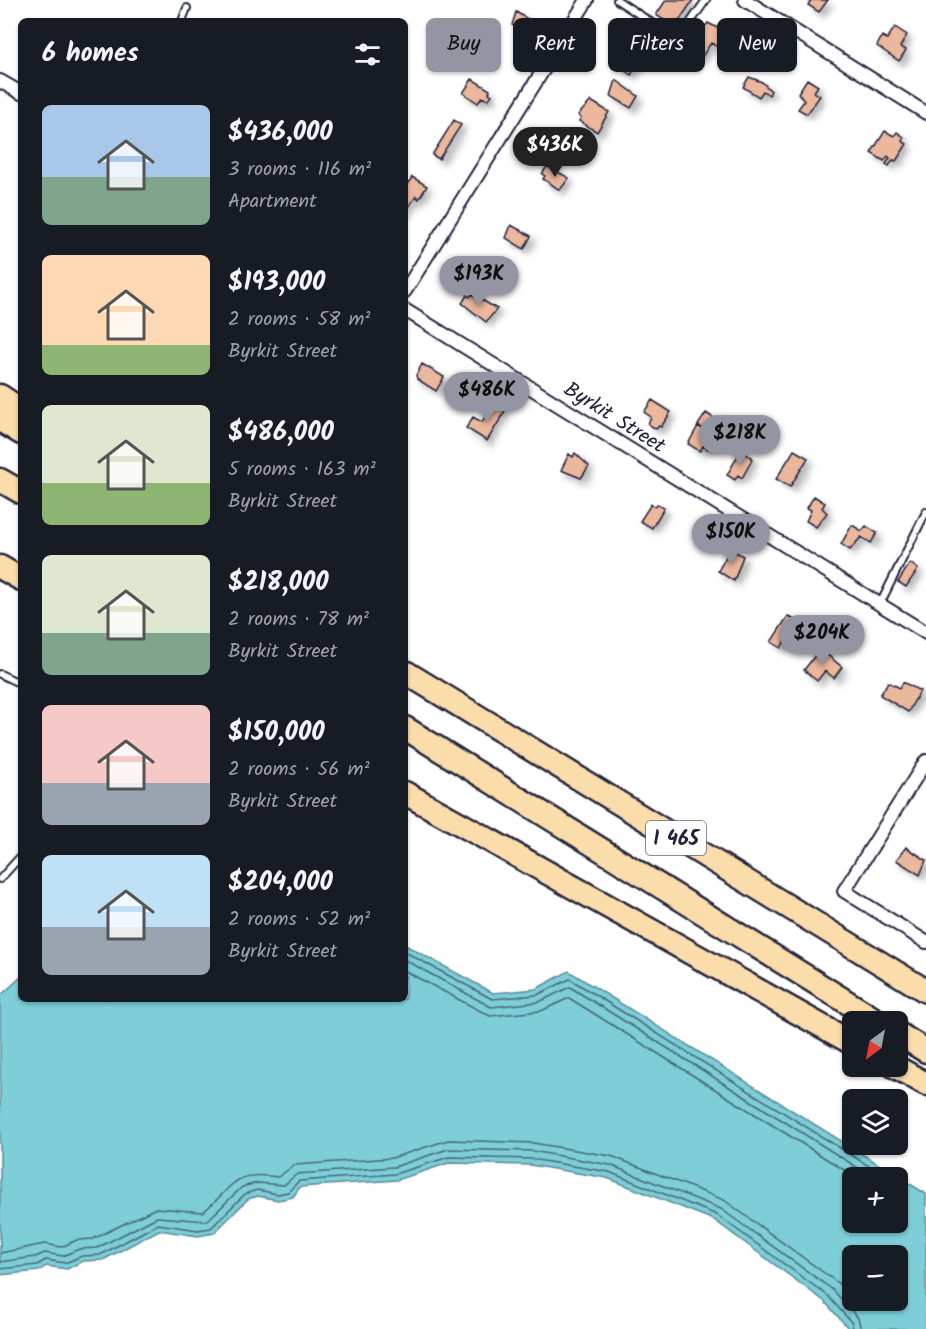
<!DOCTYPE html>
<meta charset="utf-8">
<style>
body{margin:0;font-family:Kalam,sans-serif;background:#242831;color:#f1f3f6;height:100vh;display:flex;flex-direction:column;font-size:22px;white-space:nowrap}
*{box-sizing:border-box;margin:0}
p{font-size:20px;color:#9ea1a6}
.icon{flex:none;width:33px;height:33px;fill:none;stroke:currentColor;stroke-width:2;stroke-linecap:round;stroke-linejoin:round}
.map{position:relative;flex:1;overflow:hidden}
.drawer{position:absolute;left:18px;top:18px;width:390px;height:984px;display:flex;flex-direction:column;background:#171b24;border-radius:9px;box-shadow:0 2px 4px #0004}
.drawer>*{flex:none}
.hud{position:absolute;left:426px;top:18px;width:410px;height:54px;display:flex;gap:12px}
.needle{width:39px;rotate:212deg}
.fabs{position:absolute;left:842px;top:1011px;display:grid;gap:12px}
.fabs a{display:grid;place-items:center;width:66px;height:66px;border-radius:9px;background:#171b24;box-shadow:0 2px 4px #0004;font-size:30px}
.price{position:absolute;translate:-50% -51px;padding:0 14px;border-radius:21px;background:#9495a2;color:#111;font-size:20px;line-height:39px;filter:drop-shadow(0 2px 3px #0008)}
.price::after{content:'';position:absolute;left:50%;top:36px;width:18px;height:14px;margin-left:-9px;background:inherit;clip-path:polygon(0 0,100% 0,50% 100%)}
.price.active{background:#222;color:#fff}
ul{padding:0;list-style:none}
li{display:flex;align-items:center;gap:18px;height:150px;padding:0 24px}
li span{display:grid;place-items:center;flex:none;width:168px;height:120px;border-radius:9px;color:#555}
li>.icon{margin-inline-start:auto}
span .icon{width:72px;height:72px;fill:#fffc;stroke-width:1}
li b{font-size:26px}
h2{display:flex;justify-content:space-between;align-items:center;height:72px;padding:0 24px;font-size:26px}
.tag{padding:0 21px;border-radius:9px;background:#171b24;box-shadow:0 2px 4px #0004;font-size:21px;line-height:54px}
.tag.active{background:#9495a2;color:#111}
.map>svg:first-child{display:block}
</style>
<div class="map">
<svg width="926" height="1329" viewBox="0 0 926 1329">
<defs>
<filter id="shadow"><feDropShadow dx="5" dy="5" stdDeviation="3" flood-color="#0004"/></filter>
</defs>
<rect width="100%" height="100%" fill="#fff"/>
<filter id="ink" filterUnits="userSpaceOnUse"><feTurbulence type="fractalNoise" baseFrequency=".0167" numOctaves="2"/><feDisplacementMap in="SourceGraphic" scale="12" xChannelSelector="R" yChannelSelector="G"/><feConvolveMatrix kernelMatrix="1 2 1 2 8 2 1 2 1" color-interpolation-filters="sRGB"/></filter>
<g filter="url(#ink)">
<path fill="#7dced7" stroke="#598999" stroke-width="1.5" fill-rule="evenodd" d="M405,945L493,993L536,989L569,971L926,1194V1329H849L824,1301L714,1220L607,1178L530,1165L449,1163L397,1180L300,1187L293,1197L278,1200L258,1196L248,1199L214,1233L198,1236L159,1230L103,1260L83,1261L67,1269L46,1266L39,1271L0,1275V996L21,977V999H405ZM852,1178H897V1222H852ZM852,1256H897V1300H852Z"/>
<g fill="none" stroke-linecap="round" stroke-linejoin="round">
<path stroke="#466779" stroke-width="1.5" d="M405,952L492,999L537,995L570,979L888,1178
M405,960L491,1007L539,1002L570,987L874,1178
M405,971L490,1016L541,1011L569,998L857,1178
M0,1253L45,1244L61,1247L77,1240L93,1239L156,1208L203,1212C235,1186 231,1170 278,1177L295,1165L392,1158L448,1140L533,1143L611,1156L724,1200L838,1283L852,1298
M0,1262L35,1257L45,1253L63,1256L79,1249L97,1248L157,1217L207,1221L242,1187L257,1183L284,1185L297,1174L394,1167L448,1149L532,1151L610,1165L721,1209L833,1290L858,1318L861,1329
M0,1269L37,1265L46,1260L65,1263L82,1256L100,1255L158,1224L198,1230L211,1228L245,1194L257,1190L278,1194L288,1192L299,1181L395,1174L449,1157L531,1159L609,1172L717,1215L828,1296L852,1323L853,1329"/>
</g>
<path fill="#ebb79d" stroke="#22223b" stroke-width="1.5" filter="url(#shadow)" d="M666,0H693L675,27L656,15Z
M811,0H828L819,12L808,5Z
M516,12L539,26L532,37L512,25Z
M708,23L727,33L718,47L711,43L701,58L689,50L696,40L694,39Z
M895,27L907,35L900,47L906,50L899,61L877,46L882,36L887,39Z
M619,49L640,61L631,75L615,64L619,58L615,56Z
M749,77L762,82L771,91L769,95L763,91L759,97L743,87Z
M472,79L490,90L489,93L492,95L488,100L482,97L478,103L463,93Z
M807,79L818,86L814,92L820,96L807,114L798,109L804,101L798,93Z
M616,80L638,96L631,108L611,96Z
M591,101L609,112L597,132L579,121L581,118L578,115Z
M454,120L461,125L439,159L432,155Z
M885,131L894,136L897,132L904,137L902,141L907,144L896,161L893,160L889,166L886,164L890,158L888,156L884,161L871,153Z
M547,166L569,178L560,190L543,179L545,176L542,174Z
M412,177L427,186L419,199L416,196L405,213V180L409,183Z
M511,225L531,236L524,249L506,238Z
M472,294L497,309L486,322L462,303L467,295L470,297Z
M422,364L444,377L436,391L417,379L416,375Z
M652,400L671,412L661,427L659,426L656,429L648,424L651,417L644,412Z
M497,405L505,409L504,413L487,441L466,428L473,417L482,422L491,406L495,408Z
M706,413L720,422L711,434L715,436L708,449L703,446L700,451L688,444L698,426L703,429L698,425Z
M794,450L808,458L790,487L776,479Z
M740,452L752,457V460L742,478L738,475L735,480L727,475Z
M575,453L589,466L581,478L561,470L569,454L573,457Z
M814,496L825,503L822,508L827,513L816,527L806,521L811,510L807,508Z
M651,504L655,507L657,504L664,508L652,528L640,521Z
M852,525L862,531L866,526L877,533L871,543L861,537L850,550L841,544Z
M734,551L743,556L734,581L718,571L728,553L732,555Z
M910,563L918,569L906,587L898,582Z
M788,616L801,624L792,640L787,637L781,648L771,642Z
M820,649L842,667L834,678L825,671L817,681L804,670Z
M888,682L900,688L903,682L920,691L908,712L880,695Z
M906,847L926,860L920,875L896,860Z"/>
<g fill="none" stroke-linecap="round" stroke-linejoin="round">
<defs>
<path id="lane" d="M617,0L652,23
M182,21L187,8
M678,40L706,0
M880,604L926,512
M0,674L21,684
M0,879L21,856"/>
<path id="street" d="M745,0L926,113
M0,81L21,93
M405,291L587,0
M405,310L926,633
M926,761L844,891L926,942"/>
<path id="highway" d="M0,396L21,410
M0,420L21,433
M0,480L21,492
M0,567L21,579
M405,672L926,991
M405,728L879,1022
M405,793L852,1043
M897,1033L926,1051
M894,1066L926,1084"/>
</defs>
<use href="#lane" stroke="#22223b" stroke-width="10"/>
<use href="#street" stroke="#22223b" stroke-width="16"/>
<use href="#highway" stroke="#22223b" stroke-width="27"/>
<use href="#lane" stroke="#fff" stroke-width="6"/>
<use href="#street" stroke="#fff" stroke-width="12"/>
<use href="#highway" stroke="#faddab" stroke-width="22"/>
</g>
</g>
<g text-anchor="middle" stroke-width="5" stroke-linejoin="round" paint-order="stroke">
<rect fill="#fff" stroke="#646476" stroke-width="1.5" x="646" y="821" width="60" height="34" rx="4.5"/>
<g font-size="20" font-weight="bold" fill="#22223b">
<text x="676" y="845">I 465</text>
</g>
<g font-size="21" fill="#22223b" stroke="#fff">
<text transform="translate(615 417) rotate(32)" y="7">Byrkit Street</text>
</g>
</g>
</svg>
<div class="fabs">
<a><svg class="needle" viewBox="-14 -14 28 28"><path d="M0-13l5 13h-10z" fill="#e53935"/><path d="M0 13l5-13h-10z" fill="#9ea1a6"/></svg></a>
<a><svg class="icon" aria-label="layers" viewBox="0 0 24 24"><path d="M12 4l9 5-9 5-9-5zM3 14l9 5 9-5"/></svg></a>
<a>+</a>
<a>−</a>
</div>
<b class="price active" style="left:555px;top:178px">$436K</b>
<b class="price" style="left:479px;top:307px">$193K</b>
<b class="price" style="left:487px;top:423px">$486K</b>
<b class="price" style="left:740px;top:466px">$218K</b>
<b class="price" style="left:731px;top:565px">$150K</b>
<b class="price" style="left:822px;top:666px">$204K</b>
<div class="hud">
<a class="tag active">Buy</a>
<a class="tag">Rent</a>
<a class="tag">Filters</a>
<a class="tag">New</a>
</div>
<section class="drawer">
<h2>6 homes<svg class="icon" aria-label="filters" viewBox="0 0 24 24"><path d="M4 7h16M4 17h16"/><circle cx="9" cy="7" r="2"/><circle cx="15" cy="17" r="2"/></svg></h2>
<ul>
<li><span style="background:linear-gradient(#a9c7e8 60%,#7fa58c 0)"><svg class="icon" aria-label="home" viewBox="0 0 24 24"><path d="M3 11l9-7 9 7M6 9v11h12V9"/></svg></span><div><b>$436,000</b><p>3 rooms · 116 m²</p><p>Apartment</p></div></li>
<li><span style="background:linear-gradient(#ffd9b3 75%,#8fb573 0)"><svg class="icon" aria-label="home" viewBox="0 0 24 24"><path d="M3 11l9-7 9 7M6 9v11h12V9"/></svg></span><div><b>$193,000</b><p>2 rooms · 58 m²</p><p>Byrkit Street</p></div></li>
<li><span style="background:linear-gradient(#dfe7d0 65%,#8fb573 0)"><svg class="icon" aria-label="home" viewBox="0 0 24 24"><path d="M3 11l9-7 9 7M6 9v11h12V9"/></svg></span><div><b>$486,000</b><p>5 rooms · 163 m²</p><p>Byrkit Street</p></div></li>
<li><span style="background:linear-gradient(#dfe7d0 65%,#7fa58c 0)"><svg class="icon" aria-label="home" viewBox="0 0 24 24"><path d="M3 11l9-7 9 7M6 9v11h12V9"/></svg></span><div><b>$218,000</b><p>2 rooms · 78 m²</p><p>Byrkit Street</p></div></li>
<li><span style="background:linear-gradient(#f6c9c9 65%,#9aa5b1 0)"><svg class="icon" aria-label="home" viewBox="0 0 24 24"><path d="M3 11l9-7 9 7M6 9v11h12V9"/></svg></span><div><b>$150,000</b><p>2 rooms · 56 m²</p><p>Byrkit Street</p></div></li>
<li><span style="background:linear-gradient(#bfe0f5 60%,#9aa5b1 0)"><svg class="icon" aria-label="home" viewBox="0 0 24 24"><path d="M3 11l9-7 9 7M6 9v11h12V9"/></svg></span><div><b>$204,000</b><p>2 rooms · 52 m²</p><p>Byrkit Street</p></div></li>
</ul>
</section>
</div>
